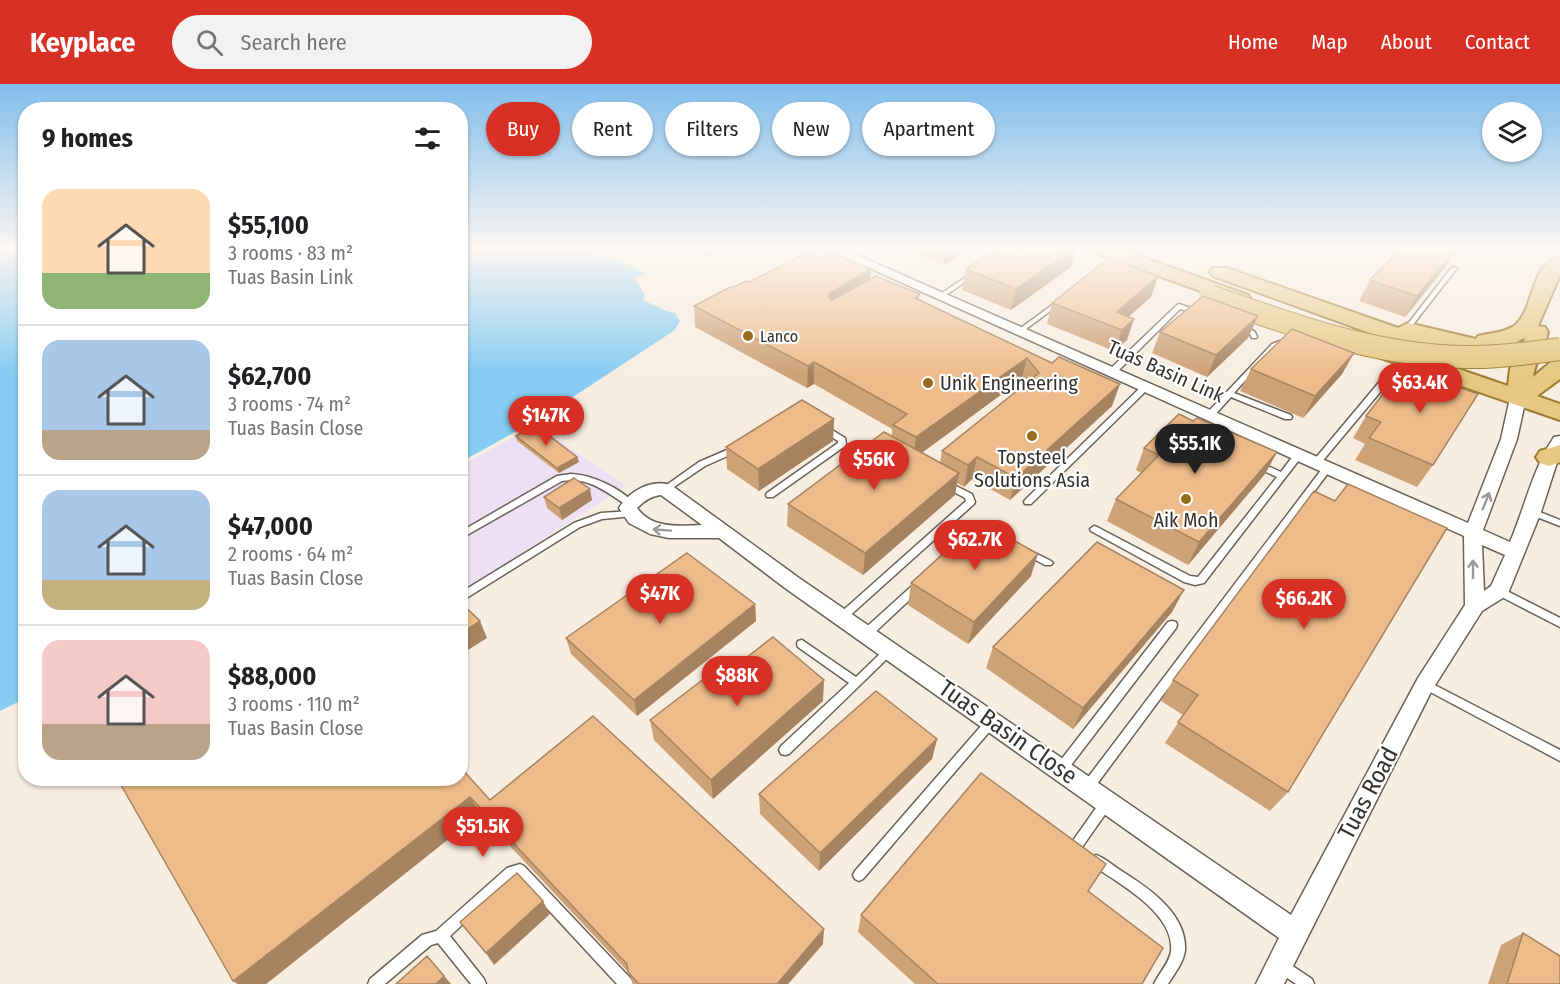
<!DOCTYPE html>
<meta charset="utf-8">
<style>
body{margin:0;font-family:"Fira Sans Condensed",sans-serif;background:#f2f2f2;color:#202124;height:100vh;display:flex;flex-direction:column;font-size:22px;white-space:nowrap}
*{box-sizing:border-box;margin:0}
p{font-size:20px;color:#757577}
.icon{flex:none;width:33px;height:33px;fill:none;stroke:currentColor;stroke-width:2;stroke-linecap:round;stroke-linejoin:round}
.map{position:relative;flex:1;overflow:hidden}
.panel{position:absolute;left:18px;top:18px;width:450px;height:684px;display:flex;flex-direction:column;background:#fff;border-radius:24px;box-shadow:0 2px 4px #0004}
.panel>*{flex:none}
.hud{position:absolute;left:486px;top:18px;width:570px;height:54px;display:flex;gap:12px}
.buttons{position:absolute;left:1482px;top:18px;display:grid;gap:12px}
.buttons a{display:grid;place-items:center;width:60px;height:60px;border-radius:50%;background:#fff;box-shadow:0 2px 4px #0004;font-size:30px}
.price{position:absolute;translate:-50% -51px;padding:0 14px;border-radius:21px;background:#d93025;color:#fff;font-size:20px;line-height:39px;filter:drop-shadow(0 2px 3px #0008)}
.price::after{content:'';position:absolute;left:50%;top:36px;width:18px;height:14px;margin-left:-9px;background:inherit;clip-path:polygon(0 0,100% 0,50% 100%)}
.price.selected{background:#222;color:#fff}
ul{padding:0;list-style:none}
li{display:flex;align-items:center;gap:18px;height:150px;padding:0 24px}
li+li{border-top:2px solid #e0e0e0}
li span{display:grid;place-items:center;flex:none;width:168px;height:120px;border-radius:18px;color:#555}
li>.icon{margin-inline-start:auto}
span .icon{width:72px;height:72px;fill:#fffc;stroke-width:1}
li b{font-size:26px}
h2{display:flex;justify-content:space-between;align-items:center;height:72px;padding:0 24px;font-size:26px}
.chip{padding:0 21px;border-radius:27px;background:#fff;box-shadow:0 2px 4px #0004;font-size:21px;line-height:54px}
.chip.selected{background:#d93025;color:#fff}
header{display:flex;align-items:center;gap:36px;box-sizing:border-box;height:84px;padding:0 30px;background:#d93025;color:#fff}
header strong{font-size:28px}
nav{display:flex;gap:33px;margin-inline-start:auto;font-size:21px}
.search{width:420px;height:54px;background:#f2f2f2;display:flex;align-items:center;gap:15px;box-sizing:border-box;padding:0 21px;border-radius:33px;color:#757577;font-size:22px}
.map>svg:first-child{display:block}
</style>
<header>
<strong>Keyplace</strong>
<div class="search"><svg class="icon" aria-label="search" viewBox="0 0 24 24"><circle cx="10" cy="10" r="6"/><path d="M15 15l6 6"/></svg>Search here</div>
<nav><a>Home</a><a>Map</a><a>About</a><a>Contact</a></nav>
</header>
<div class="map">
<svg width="1560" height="900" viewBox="0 0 1560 900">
<rect width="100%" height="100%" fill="#f8ede1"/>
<path fill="#ece0f4" d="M536,341L626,402L461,508V382Z"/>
<path fill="#87ccf2" d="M9,164H26V614L0,627V167Z
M460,164H585L599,171L612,172L645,190L635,194L645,212L643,216L666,227L675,229L680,237L675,246L547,330L461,378Z"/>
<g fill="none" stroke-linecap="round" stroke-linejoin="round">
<defs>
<path id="lane" d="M519,164H527L514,170L511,168Z
M817,164H824L800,176L795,175Z
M1452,183L1457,184L1408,247H1404V245Z
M972,189L977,190L943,213H939V211Z
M1059,216L1061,217V219L1022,248H1018V246Z
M1179,220L1202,228L1199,230L1180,225L1115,290H1109V286L1177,221Z
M1243,240L1255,248L1257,253L1256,254H1252L1250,250L1241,243L1240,242Z
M1280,257L1293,262L1289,264L1280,261L1276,262L1234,309L1291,331L1292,333L1291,335H1285L1231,313L1213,333H1207L1206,331L1207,329L1272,260Z
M1381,296H1384L1406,301L1407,303L1403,305L1386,301L1320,380H1314L1313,378L1314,376Z
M1143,301H1146L1150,303L1031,420H1025L1024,418L1025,416Z
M824,341L845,354L846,360L845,362L773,413H767L766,411L767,409L838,359V357L821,346L820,344Z
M736,362L740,365L739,367L705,382L668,407L665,408L661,405L699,378Z
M1299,367L1302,368L1303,370L1302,372L1204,499L1195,501L1184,498L1091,447L1090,445L1094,442L1097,443L1190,492L1198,493L1277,393L1255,383L1254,381L1255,379H1261L1281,388L1296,368Z
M1328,380L1331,381L1332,383L1331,385L1091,708L1087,709L1083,708L1081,704L1083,700L1325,381Z
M571,390C593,391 620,404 635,420L631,423L628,422C606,408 590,393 562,397L460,455V448L557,392Z
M946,397L972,410L975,418L974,420L845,536L842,537L839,536L837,533L839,530L966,417L965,414L943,402L942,400L943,398Z
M1532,425L1560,436V442L1529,430L1528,428Z
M631,427L635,430L634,432L602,435L580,443L460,518V509L574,439L601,429Z
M1029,466L1051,477L1053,479L1051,481H1045L1026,471L1024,469L1026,467Z
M917,499L920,500L922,503L920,506L870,553L866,554L862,553L861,550L862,547L914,500Z
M1499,503L1560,534V543L1496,510L1494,507L1496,504Z
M1172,537L1176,538L1177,541L1176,544L1065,689L1061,690L1057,689L1055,685L1057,681L1168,538Z
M802,556L856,593L886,564L890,563L894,564L895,567L789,670L785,671L781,670L779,666L781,662L849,599L798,563L797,560L798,557Z
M1425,596L1560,666V677L1421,603L1420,600L1421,597Z
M992,632L996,634L997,637L996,640L863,795L859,797L855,795L853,791L855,787L988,634Z
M1107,712L1111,714L1113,718L1111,722L1080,766L1076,768L1072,766L1070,762L1072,758L1103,714Z
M1096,771C1105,774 1112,781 1120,786C1147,803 1187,829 1185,866C1184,878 1174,890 1168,900H1154C1159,889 1170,878 1171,867C1175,829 1118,799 1092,781L1090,777L1092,773Z
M520,780L524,782L631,895L633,900H617L518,793H514L450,852L484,895L486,900H471L438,859L431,861L385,900H368L370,895L422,851L436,847L507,784Z
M1282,875L1312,895L1314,900H1296L1277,887L1275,882L1277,877Z"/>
<path id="street" d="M825,164H841L1468,439L1501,355L1510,314L1518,309L1523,311L1526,314L1517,355L1483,446L1510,458C1525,423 1533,384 1554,353L1560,352V369L1541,428L1509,507L1506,512L1482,527L1432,606L1284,900H1256L1279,854L785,504L719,454H669L650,450L629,439L619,424C629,407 651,395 671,401L799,494L1291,831L1418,594L1465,521L1464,452ZM661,411L702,441C679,442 652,445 637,424C644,417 651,412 661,411ZM1482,461L1505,471L1491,502L1484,507Z"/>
<path id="primary" d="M1089,164H1117L1248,211L1251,215L1248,219L1241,221L1234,219L1092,168Z
M1560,173V191L1538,242L1545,243L1548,248C1545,264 1535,277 1533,293L1552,277L1560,275V295L1537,312L1560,320V336L1378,273L1375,268L1378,263L1386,261L1394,263L1508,302L1510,285L1518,270L1475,269L1436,261L1433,266L1425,268L1417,266L1213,192L1210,188L1213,184H1227L1398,244L1408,239L1476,255L1478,252C1490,249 1504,249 1514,242C1536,225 1528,181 1560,173ZM1525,254L1524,259L1517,257Z
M1560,361V378L1549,382L1540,379L1536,373L1540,367Z"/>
</defs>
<use href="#lane" stroke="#6c6258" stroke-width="3"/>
<use href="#street" stroke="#6c6258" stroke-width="3"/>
<use href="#primary" stroke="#9e7b2f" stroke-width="4"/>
<use href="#lane" fill="#fff" fill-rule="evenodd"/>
<use href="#street" fill="#fff" fill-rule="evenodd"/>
<use href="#primary" fill="#e6c882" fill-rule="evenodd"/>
<path stroke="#766f68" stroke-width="4" stroke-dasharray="2 4.5" stroke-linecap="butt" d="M1276,164L1351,167L1440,164"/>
<defs>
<path id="primary-bridge" d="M1210,212C1294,242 1383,274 1473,273C1503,273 1531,269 1560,265"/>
</defs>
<use href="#primary-bridge" stroke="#9e7b2f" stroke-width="24" stroke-linecap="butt"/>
<use href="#primary-bridge" stroke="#e6c882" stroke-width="22"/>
</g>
<path fill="#cda277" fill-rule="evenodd" d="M689,164H727L709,173Z
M902,164H973L944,181Z
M999,164H1077L1071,183L1011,226L962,206L966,185Z
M1433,164H1458L1447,181L1405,233L1359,217L1370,196Z
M817,173L871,185L870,195L920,210L919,216L1112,322L1010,416L972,395L964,403L957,399L955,411L863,491L787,442L788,420L892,352V345L814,300L807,304L695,243L694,222L732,204ZM1021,296L1025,301L942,367L940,379L922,369Z
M1158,192L1151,213L1128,233L1127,256L1114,267L1047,240L1052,219Z
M1258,232L1248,254L1207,293L1152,269L1160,248Z
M1354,269L1342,290L1303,334L1240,307L1251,285Z
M1404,283L1433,381L1417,403L1355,376L1365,360L1353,354L1366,332Z
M834,335L833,357L759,407L727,385L726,363Z
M1193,337L1277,368L1265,390L1188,481L1107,437L1116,415L1141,389L1136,386L1144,364Z
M516,352L577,373L579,378L559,389L517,357Z
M1314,407L1288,708L1270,727L1165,659L1183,631L1161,617L1173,596Z
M544,413L592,416L562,436L547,424Z
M1031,492L968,560L908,521L911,499Z
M755,520L756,537L637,632L571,570L566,554Z
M1172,528L1073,645L986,584L993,563Z
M711,601L823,617L713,715L654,656L650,636Z
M937,655L932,675L819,787L760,730L759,710Z
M460,694L490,716L823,860L788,900H633L629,889L480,730L266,900H238L233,897Z
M1088,807L1142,900H915L858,848L861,831Z
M1523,849L1560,900H1488L1501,861Z"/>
<path fill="#a78461" d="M708,164H727L709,173Z
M947,164H973L944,181Z
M1076,164H1077L1071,183L1011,226L1016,205Z
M1457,164L1447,181L1405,233L1417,212Z
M871,185L869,206L828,231V213L829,210Z
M1158,192L1151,213L1116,244L1117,228Z
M1258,232L1248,254L1207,293L1216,271Z
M1134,235L1127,256L1114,267L1122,246Z
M1354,269L1342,290L1303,334L1315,312Z
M1027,274L1021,296L913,375L916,353Z
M814,278V300L807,304L808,282Z
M1120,300L1112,322L1010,416L1016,394Z
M834,335L833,357L759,407L758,385Z
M1277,368L1265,390L1188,481L1199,458Z
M577,373L579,378L559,389L557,384Z
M977,373L972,395L964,403L968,381Z
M959,389L955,411L863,491L865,469Z
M590,405L592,416L562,436L559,424Z
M1038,470L1031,492L968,560L974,538Z
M1184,506L1172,528L1073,645L1083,624Z
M755,520L756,537L637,632L634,616Z
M480,537L487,554L460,571V550Z
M824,596L823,617L713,715L711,696Z
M937,655L932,675L819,787L820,769Z
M470,713L480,730L266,900H238L233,897Z
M543,817L550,830L494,881L486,869Z
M824,845L823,860L788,900H777Z
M427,872L434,880L451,900H436Z"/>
<path fill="#eebc8a" stroke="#a78461" stroke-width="1.5" d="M999,164H1076L1016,205L966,185Z
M1401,164H1457L1417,212L1370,196Z
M828,168L871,185L829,210L828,213L832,216L876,192L920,210L915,214L1052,279L1059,273L1120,300L1016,394L977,373L968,381L942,367L1039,289L1027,274L916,353L893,341L907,330L814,278L808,282L694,222L730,203L732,204L746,197L749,198L808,169L817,173Z
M1109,174L1158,192L1117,228L1134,235L1122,246L1052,219Z
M1203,212L1258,232L1216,271L1160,248Z
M1292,245L1354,269L1315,312L1251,285Z
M1404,283L1478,310L1433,381L1369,354L1381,338L1366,332Z
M802,316L834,335L758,385L726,363Z
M1179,330L1193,337L1197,334L1277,368L1199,458L1116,415L1159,371L1144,364Z
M535,341L577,373L557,384L516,352Z
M884,348L959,389L865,469L788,420Z
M574,394L590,405L559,424L544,413Z
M1348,400L1447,444L1288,708L1178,638L1198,611L1173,596L1314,407L1335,417Z
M979,437L1038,470L974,538L911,499Z
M1097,458L1184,506L1083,624L993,563Z
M687,469L755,520L634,616L566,554Z
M460,518L480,537L460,550Z
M773,553L824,596L711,696L650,636L705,594L711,601Z
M876,607L937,655L820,769L759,710Z
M593,632L824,845L777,900H639L628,888L627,880L470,713L233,897L117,694H460V683L490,716Z
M981,689L1106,780L1088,807L1163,864L1142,900H938L861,831Z
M517,789L543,817L486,869L460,838Z
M1523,849L1560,872V900H1507Z
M427,872L444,892L436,900H396Z"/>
<defs><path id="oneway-shaft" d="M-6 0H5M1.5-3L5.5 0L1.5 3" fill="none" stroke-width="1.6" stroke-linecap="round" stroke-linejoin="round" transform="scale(1.5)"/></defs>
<g stroke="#9b9896">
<use href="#oneway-shaft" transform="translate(1486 417) rotate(-68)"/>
<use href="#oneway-shaft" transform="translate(662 446) rotate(-176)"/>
<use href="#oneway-shaft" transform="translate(1473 485) rotate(-90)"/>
</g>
<linearGradient id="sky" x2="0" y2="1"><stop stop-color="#81beec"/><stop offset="0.57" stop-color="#fcf7f2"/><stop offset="1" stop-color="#fcf7f2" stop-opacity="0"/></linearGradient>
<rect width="1560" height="290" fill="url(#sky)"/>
<g fill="#996b1c" stroke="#fff" stroke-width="2">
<circle cx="748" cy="252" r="6"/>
<circle cx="928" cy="299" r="6"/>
<circle cx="1032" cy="352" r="6"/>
<circle cx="1186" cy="415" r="6"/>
</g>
<g text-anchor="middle" stroke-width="4.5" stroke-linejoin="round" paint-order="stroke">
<g font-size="16" fill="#37322e" stroke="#fff" text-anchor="start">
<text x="760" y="258">Lanco</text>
</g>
<g font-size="20" fill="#37322e" stroke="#fff">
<text transform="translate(1166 287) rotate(24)" y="7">Tuas Basin Link</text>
</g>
<g font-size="20" fill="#37322e" stroke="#fff">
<text x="940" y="306" text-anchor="start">Unik Engineering</text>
<text x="1032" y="380">Topsteel<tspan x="1032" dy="23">Solutions Asia</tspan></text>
<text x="1186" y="443">Aik Moh</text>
</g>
<g font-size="24" fill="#37322e" stroke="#fff">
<text transform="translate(1008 648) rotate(35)" y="8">Tuas Basin Close</text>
<text transform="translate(1368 709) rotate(-62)" y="8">Tuas Road</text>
</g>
</g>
</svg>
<div class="buttons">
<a><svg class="icon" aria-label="layers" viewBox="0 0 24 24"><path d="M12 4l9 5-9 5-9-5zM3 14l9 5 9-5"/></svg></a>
</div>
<b class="price" style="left:1420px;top:330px">$63.4K</b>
<b class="price" style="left:546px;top:363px">$147K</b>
<b class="price selected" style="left:1195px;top:391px">$55.1K</b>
<b class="price" style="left:874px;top:407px">$56K</b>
<b class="price" style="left:975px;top:487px">$62.7K</b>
<b class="price" style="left:660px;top:541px">$47K</b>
<b class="price" style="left:1304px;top:546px">$66.2K</b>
<b class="price" style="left:737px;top:623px">$88K</b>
<b class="price" style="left:483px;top:774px">$51.5K</b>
<div class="hud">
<a class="chip selected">Buy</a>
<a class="chip">Rent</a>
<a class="chip">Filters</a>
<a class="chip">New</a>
<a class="chip">Apartment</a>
</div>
<section class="panel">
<h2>9 homes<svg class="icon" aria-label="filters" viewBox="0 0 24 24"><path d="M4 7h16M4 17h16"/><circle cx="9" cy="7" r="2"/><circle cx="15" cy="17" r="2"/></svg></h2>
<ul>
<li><span style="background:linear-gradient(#ffd9b3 70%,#8fb573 0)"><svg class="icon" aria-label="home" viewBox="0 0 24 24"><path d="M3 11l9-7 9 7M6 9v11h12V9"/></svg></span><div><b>$55,100</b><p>3 rooms · 83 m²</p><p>Tuas Basin Link</p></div></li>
<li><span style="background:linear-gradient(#a9c7e8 75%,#b9a48a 0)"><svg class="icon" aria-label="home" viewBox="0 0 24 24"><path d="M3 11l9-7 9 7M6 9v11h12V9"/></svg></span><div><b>$62,700</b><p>3 rooms · 74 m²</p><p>Tuas Basin Close</p></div></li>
<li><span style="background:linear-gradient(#a9c7e8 75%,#c2b280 0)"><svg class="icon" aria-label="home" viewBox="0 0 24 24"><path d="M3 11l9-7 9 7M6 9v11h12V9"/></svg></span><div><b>$47,000</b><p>2 rooms · 64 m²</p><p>Tuas Basin Close</p></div></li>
<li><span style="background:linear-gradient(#f6c9c9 70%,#b9a48a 0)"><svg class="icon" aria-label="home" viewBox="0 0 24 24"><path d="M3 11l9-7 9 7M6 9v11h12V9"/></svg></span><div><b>$88,000</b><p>3 rooms · 110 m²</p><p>Tuas Basin Close</p></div></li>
</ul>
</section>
</div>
